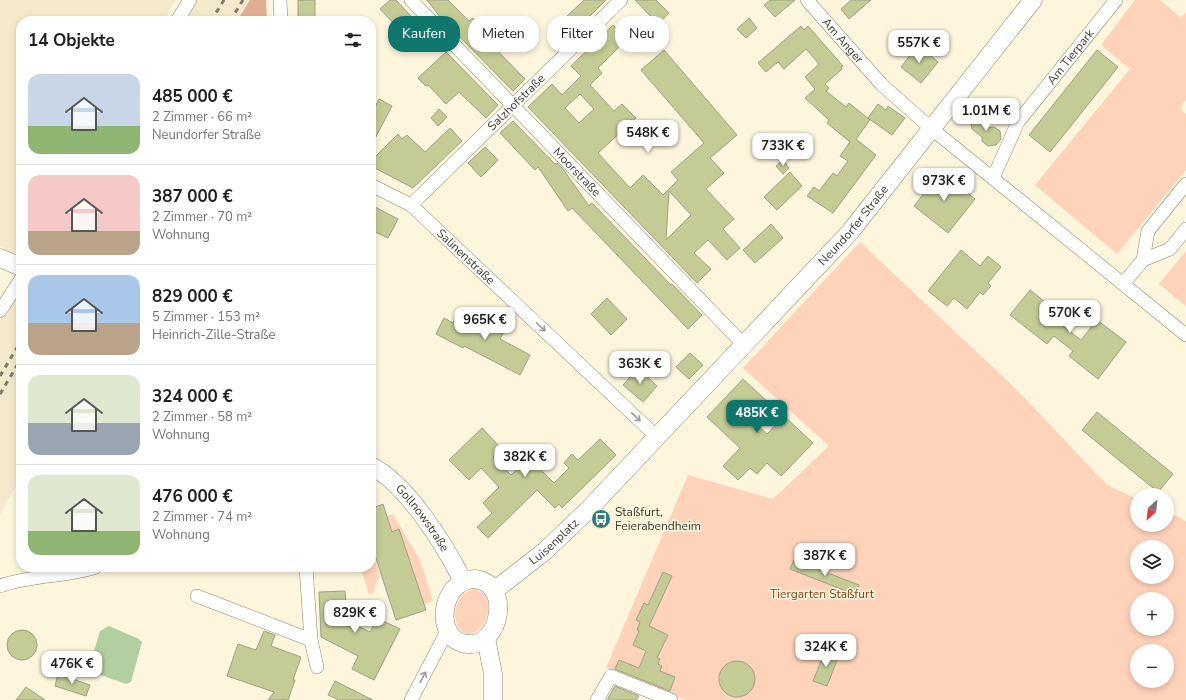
<!DOCTYPE html>
<html lang="de">
<meta charset="utf-8">
<style>
body{margin:0;font-family:"Nunito Sans",sans-serif;background:#f6f6f6;color:#202124;height:100vh;display:flex;flex-direction:column;font-size:15px;white-space:nowrap}
*{box-sizing:border-box;margin:0}
p{font-size:13px;color:#757577}
.icon{flex:none;width:22px;height:22px;fill:none;stroke:currentColor;stroke-width:2;stroke-linecap:round;stroke-linejoin:round}
.map{position:relative;flex:1;overflow:hidden}
.panel{position:absolute;left:16px;top:16px;width:360px;height:556px;display:flex;flex-direction:column;background:#fff;border-radius:16px;box-shadow:0 2px 6px #0003}
.panel>*{flex:none}
.hud{position:absolute;left:388px;top:16px;width:380px;height:36px;display:flex;gap:8px}
.needle{width:26px;rotate:207deg}
.tools{position:absolute;left:1130px;top:488px;display:grid;gap:8px}
.tools a{display:grid;place-items:center;width:44px;height:44px;border-radius:50%;background:#fff;box-shadow:0 2px 6px #0003;font-size:20px}
.price{position:absolute;translate:-50% -34px;padding:0 9px;border-radius:8px;background:#fff;color:#222;font-size:13px;line-height:26px;filter:drop-shadow(0 1px 2px #0008)}
.price::after{content:'';position:absolute;left:50%;top:24px;width:12px;height:9px;margin-left:-6px;background:inherit;clip-path:polygon(0 0,100% 0,50% 100%)}
.price.on{background:#0f766e;color:#fff}
ul{padding:0;list-style:none}
li{display:flex;align-items:center;gap:12px;height:100px;padding:0 12px}
li+li{border-top:1px solid #e0e0e0}
li span{display:grid;place-items:center;flex:none;width:112px;height:80px;border-radius:12px;color:#555}
li>.icon{margin-inline-start:auto}
span .icon{width:48px;height:48px;fill:#fffc;stroke-width:1}
li b{font-size:17px}
h2{display:flex;justify-content:space-between;align-items:center;height:48px;padding:0 12px;font-size:17px}
.tag{padding:0 14px;border-radius:16px;background:#fff;box-shadow:0 2px 6px #0003;font-size:14px;line-height:36px}
.tag.on{background:#0f766e;color:#fff}
.map>svg:first-child{display:block}
</style>
<div class="map">
<svg width="1186" height="700" viewBox="0 0 1186 700">
<rect width="100%" height="100%" fill="#fdf5dc"/>
<path fill="#f4eacb" d="M0,0H176L164,21H21V250L12,253L0,245Z
M196,0H250L237,21H184Z
M21,289V477L0,514V319L14,296Z"/>
<path fill="#ffd2ba" fill-rule="evenodd" d="M1135,0H1160L1181,18L1186,12V100L1180,108L1186,114V170L1117,254L1035,185L1130,69L1101,45Z
M860,242L1020,393L1107,485L1137,499V525H1167V512L1186,521V700H686L606,668L688,475L773,499L829,446L743,368ZM1137,547H1167V577H1137ZM1137,599H1167V629H1137ZM1137,651H1167V681H1137Z
M1186,251V306L1159,284Z
M393,514L420,560L433,601L423,604L399,529L392,532L387,516Z
M375,561L380,578L377,580L373,593L369,594L360,567H371V562Z
M475,589L484,594C495,607 484,634 467,634C447,627 454,591 475,589Z"/>
<path fill="#e1ae92" d="M250,0H266L267,21H237Z"/>
<path fill="#b1cfa1" d="M109,626L139,639L142,642L131,682L126,684L92,672L89,668L100,631Z"/>
<path fill="#c4cb95" stroke="#9da088" fill-rule="evenodd" d="M298,0H315V21H298Z
M390,0H396L424,30L411,42L380,9Z
M427,0H448L469,21L473,18L490,34L485,38L525,79L513,91L441,18Z
M584,0H606L576,30L565,18Z
M635,0H656L669,13L659,23L663,29L655,36L648,27L655,21Z
M770,0H795L775,17L764,5Z
M851,0H871L849,19L841,9Z
M749,18L757,28L746,38L737,29Z
M613,25L627,39L598,68L602,73L590,85L614,111L622,104L636,118L598,153L630,188L643,175L663,195L678,180L671,172L704,143L641,70L664,50L737,135L710,158L724,173L706,189L734,219L723,229L740,248L727,260L708,240L694,253L711,269L697,283L528,107L552,84L562,95L581,76L571,66ZM580,94L594,109L579,123L565,108ZM669,191L691,215L666,240Z
M801,26L804,30L808,26L843,66L841,67L842,69L825,84L829,88L826,91L846,107L849,103L870,120L856,139L876,155L833,213L807,196L814,187L819,191L833,173L837,176L848,161L840,156L850,142L827,123L829,120L805,98L815,89L805,77L819,64L806,49L784,69L778,62L766,72L758,63Z
M918,45L938,62L921,83L901,67Z
M1097,50L1118,67L1050,152L1029,135Z
M446,52L498,105L486,118L459,92L446,104L428,85L426,86L418,78Z
M379,99L392,106L371,146V115Z
M878,104L886,110L888,106L905,118L892,135L868,118Z
M439,109L447,117L438,126L431,118Z
M981,117L986,121V128L994,127L1000,131L1001,139L996,145L988,146L982,141V137L972,129L971,123L975,118Z
M513,121L555,164L557,163L563,169L589,206L592,203L671,285L672,284L702,315L688,329L572,208L568,211L538,167L535,170L500,133Z
M450,128L462,141L413,188L371,166V161L398,134L402,139L407,135L425,152Z
M485,147L498,160L481,177L468,163Z
M783,160L789,168L783,174L776,166Z
M790,172L802,186L777,210L764,197Z
M941,172L975,199L948,233L914,206Z
M375,207L398,219L388,238L371,230V215Z
M771,224L783,238L755,263L743,250Z
M961,250L980,266L988,256L1001,267L988,283L991,286L983,295L980,292L967,309L954,298L947,306L928,291Z
M1030,290L1068,320L1063,326L1081,340L1097,320L1126,342L1098,379L1069,356L1073,351L1054,336L1047,344L1010,315Z
M607,298L627,319L611,335L591,314Z
M458,313L486,328L493,315L509,323L500,339L530,355L520,375L464,346L463,348L436,334L444,318L453,323Z
M690,353L703,365L689,379L676,367Z
M638,368L657,386L643,402L623,385Z
M743,379L770,404L753,421L767,434L784,416L813,443L781,476L767,463L757,474L750,468L738,480L723,466L740,448L707,417Z
M1097,412L1173,474L1158,492L1082,430Z
M482,428L502,449L493,457L511,475L529,458L554,483L569,468L564,463L572,454L578,460L600,439L616,455L562,508L559,504L555,508L537,490L488,538L477,527L492,513L483,503L499,487L481,468L469,480L449,460Z
M383,504L392,532L399,529L426,610L396,620L371,543V509Z
M794,560L859,585L856,595L790,569Z
M663,572L672,576L649,626L668,635L657,658L660,659L658,664L662,666L660,671L675,677L670,691L615,669L619,660L639,668L646,651L633,645L639,631L637,630L640,622L636,620L644,603L648,605Z
M345,591L346,604L350,607L352,623L370,632L377,618L400,629L374,680L352,669L358,656L321,637L319,592Z
M7 645a15 15 0 1 1 30 0a15 15 0 1 1-30 0Z
M264,631L275,635L271,646L301,657L293,680H295L288,700H268L274,692L227,676L238,644L256,650Z
M826,649L839,655L827,686L813,681Z
M719 679a18 18 0 1 1 36 0a18 18 0 1 1-36 0Z
M58,674L90,685L86,696L55,686Z
M335,681L373,700H339L328,695Z
M615,686L639,696L636,700H607Z
M26,687L45,700H16Z"/>
<g fill="none" stroke-linecap="round" stroke-linejoin="round">
<defs>
<g id="street">
<path d="M280,0L281,21"/>
<path id="s1" d="M411,0L743,344"/>
<path id="s2" d="M807,0L882,85L932,129L1186,335"/>
<path d="M177,21L190,0"/>
<path id="s3" d="M993,178L1018,122L1116,0"/>
<path id="s4" d="M371,185L411,205L658,438"/>
<path id="s5" d="M411,205L621,0"/>
<path d="M1143,260L1148,231L1186,184"/>
<path d="M1123,284L1143,260L1170,249L1186,229"/>
<path d="M0,311L21,279"/>
<path d="M306,567L311,640"/>
<path d="M0,586C31,575 65,577 96,567"/>
<path d="M197,596L311,640L317,667"/>
<path d="M411,700L444,637L448,632"/>
<path d="M597,700L611,676L671,700"/>
</g>
<g id="secondary">
<path d="M0,258L21,267"/>
<path id="s6" d="M371,466C407,484 444,544 463,581"/>
<path d="M475,579C513,584 500,647 468,644C432,641 440,579 475,579Z"/>
<path id="s7" d="M495,590L545,551L589,509L850,232L1033,0"/>
<path d="M486,638L493,674V700"/>
</g>
</defs>
<use href="#street" stroke="#8d866f" stroke-width="14"/>
<use href="#secondary" stroke="#8d866f" stroke-width="19"/>
<use href="#street" stroke="#fff" stroke-width="13"/>
<use href="#secondary" stroke="#fff" stroke-width="18"/>
<path stroke="#7f7a6b" stroke-width="3" stroke-dasharray="5 5" stroke-linecap="butt" d="M211,21L224,0
M230,21L243,0
M0,376L21,341
M0,394L21,359"/>
</g>
<defs><path id="oneway-shaft" d="M-6 0H5M1.5-3L5.5 0L1.5 3" fill="none" stroke-width="1.6" stroke-linecap="round" stroke-linejoin="round"/></defs>
<g stroke="#9e9c98">
<use href="#oneway-shaft" transform="translate(541 327) rotate(43)"/>
<use href="#oneway-shaft" transform="translate(636 417) rotate(43)"/>
<use href="#oneway-shaft" transform="translate(423 677) rotate(-62)"/>
</g>
<defs>
<symbol id="bus-disc" viewBox="-11 -11 22 22"><circle r="9.5" fill="#337c7e" stroke="#fdf5dc"/><path d="M-5-6H5V4H4V6H2V4H-2V6H-4V4H-5ZM-3.5-4V0h7V-4ZM-3.5 1.2v1.5H-2V1.2ZM2 1.2v1.5H3.5V1.2Z" fill="#fff"/></symbol>
</defs>
<g fill-rule="evenodd">
<use href="#bus-disc" x="590" y="508" width="22" height="22"/>
</g>
<g text-anchor="middle" stroke-width="3" stroke-linejoin="round" paint-order="stroke">
<g font-size="12" fill="#3d3a30" stroke="#fdf5dc">
<text dy="4" stroke="none"><textPath href="#s2" startOffset="54">Am Anger</textPath></text>
<text dy="4" stroke="none"><textPath href="#s3" startOffset="145">Am Tierpark</textPath></text>
<text dy="4" stroke="none"><textPath href="#s5" startOffset="147">Salzhofstraße</textPath></text>
<text dy="4" stroke="none"><textPath href="#s1" startOffset="239">Moorstraße</textPath></text>
<text dy="4" stroke="none"><textPath href="#s7" startOffset="512">Neundorfer Straße</textPath></text>
<text dy="4" stroke="none"><textPath href="#s4" startOffset="120">Salinenstraße</textPath></text>
<text dy="4" stroke="none"><textPath href="#s6" startOffset="74">Gollnowstraße</textPath></text>
<text dy="4" stroke="none"><textPath href="#s7" startOffset="76">Luisenplatz</textPath></text>
</g>
<g font-size="12" fill="#3d3a30" stroke="#fdf5dc" text-anchor="start">
<text x="615" y="516">Staßfurt,<tspan x="615" dy="14">Feierabendheim</tspan></text>
</g>
<g font-size="12" fill="#814119" stroke="#fdf5dc">
<text x="822" y="598">Tiergarten Staßfurt</text>
</g>
</g>
</svg>
<div class="tools">
<a><svg class="needle" viewBox="-14 -14 28 28"><path d="M0-13l5 13h-10z" fill="#e53935"/><path d="M0 13l5-13h-10z" fill="#757577"/></svg></a>
<a><svg class="icon" aria-label="layers" viewBox="0 0 24 24"><path d="M12 4l9 5-9 5-9-5zM3 14l9 5 9-5"/></svg></a>
<a>+</a>
<a>−</a>
</div>
<b class="price" style="left:919px;top:64px">557K €</b>
<b class="price" style="left:986px;top:132px">1.01M €</b>
<b class="price" style="left:648px;top:154px">548K €</b>
<b class="price" style="left:783px;top:167px">733K €</b>
<b class="price" style="left:944px;top:202px">973K €</b>
<b class="price" style="left:1070px;top:334px">570K €</b>
<b class="price" style="left:485px;top:341px">965K €</b>
<b class="price" style="left:640px;top:385px">363K €</b>
<b class="price on" style="left:757px;top:434px">485K €</b>
<b class="price" style="left:525px;top:478px">382K €</b>
<b class="price" style="left:825px;top:577px">387K €</b>
<b class="price" style="left:355px;top:634px">829K €</b>
<b class="price" style="left:826px;top:668px">324K €</b>
<b class="price" style="left:72px;top:685px">476K €</b>
<div class="hud">
<a class="tag on">Kaufen</a>
<a class="tag">Mieten</a>
<a class="tag">Filter</a>
<a class="tag">Neu</a>
</div>
<section class="panel">
<h2>14 Objekte<svg class="icon" aria-label="filters" viewBox="0 0 24 24"><path d="M4 7h16M4 17h16"/><circle cx="9" cy="7" r="2"/><circle cx="15" cy="17" r="2"/></svg></h2>
<ul>
<li><span style="background:linear-gradient(#c9d6e8 65%,#8fb573 0)"><svg class="icon" aria-label="home" viewBox="0 0 24 24"><path d="M3 11l9-7 9 7M6 9v11h12V9"/></svg></span><div><b>485 000 €</b><p>2 Zimmer · 66 m²</p><p>Neundorfer Straße</p></div></li>
<li><span style="background:linear-gradient(#f6c9c9 70%,#b9a48a 0)"><svg class="icon" aria-label="home" viewBox="0 0 24 24"><path d="M3 11l9-7 9 7M6 9v11h12V9"/></svg></span><div><b>387 000 €</b><p>2 Zimmer · 70 m²</p><p>Wohnung</p></div></li>
<li><span style="background:linear-gradient(#a9c7e8 60%,#b9a48a 0)"><svg class="icon" aria-label="home" viewBox="0 0 24 24"><path d="M3 11l9-7 9 7M6 9v11h12V9"/></svg></span><div><b>829 000 €</b><p>5 Zimmer · 153 m²</p><p>Heinrich-Zille-Straße</p></div></li>
<li><span style="background:linear-gradient(#dfe7d0 60%,#9aa5b1 0)"><svg class="icon" aria-label="home" viewBox="0 0 24 24"><path d="M3 11l9-7 9 7M6 9v11h12V9"/></svg></span><div><b>324 000 €</b><p>2 Zimmer · 58 m²</p><p>Wohnung</p></div></li>
<li><span style="background:linear-gradient(#dfe7d0 70%,#8fb573 0)"><svg class="icon" aria-label="home" viewBox="0 0 24 24"><path d="M3 11l9-7 9 7M6 9v11h12V9"/></svg></span><div><b>476 000 €</b><p>2 Zimmer · 74 m²</p><p>Wohnung</p></div></li>
</ul>
</section>
</div>
